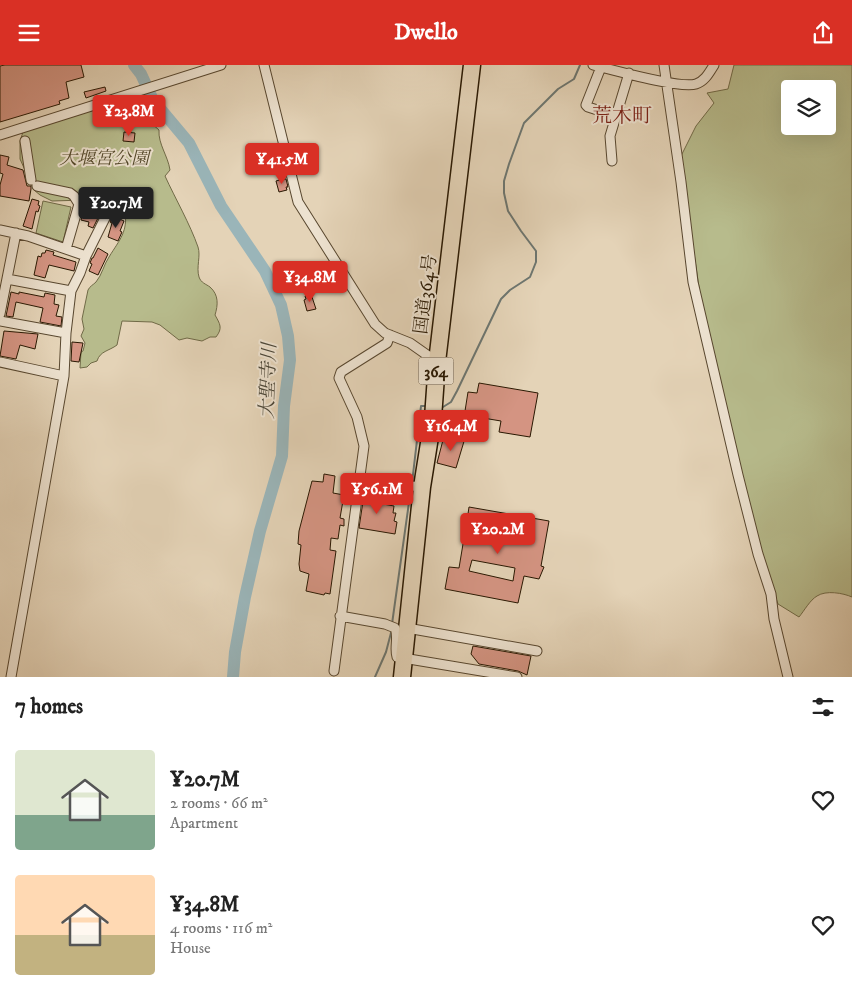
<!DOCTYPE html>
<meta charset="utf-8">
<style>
body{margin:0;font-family:"IM FELL DW Pica","Noto Serif JP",serif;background:#f2f2f2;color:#222;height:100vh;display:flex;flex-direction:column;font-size:19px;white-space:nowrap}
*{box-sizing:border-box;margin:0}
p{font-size:16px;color:#767676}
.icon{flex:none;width:28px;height:28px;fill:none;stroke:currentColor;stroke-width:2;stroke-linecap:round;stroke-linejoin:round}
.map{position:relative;height:612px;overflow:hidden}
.sheet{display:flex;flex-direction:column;background:#fff;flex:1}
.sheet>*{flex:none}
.tools{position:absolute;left:781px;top:15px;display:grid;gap:10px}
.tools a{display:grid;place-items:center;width:55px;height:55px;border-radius:5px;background:#fff;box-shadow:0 5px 20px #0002;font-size:25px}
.price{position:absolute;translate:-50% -42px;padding:0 11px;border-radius:5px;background:#d93025;color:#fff;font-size:16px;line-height:32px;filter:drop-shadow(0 1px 2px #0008)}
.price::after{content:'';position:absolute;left:50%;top:30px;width:15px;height:11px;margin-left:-8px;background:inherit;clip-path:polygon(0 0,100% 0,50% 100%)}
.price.on{background:#222;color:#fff}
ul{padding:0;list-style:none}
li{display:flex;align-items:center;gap:15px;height:125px;padding:0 15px}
li span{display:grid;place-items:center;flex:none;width:140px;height:100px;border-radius:5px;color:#555}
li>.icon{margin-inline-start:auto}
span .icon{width:60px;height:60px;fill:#fffc;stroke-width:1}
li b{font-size:21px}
h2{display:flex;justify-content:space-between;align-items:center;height:60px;padding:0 15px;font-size:21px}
header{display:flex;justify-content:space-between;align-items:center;height:65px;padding:0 15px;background:#d93025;color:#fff;font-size:22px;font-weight:700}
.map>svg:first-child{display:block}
</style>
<header><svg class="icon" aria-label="menu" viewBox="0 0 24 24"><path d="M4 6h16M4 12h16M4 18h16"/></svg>Dwello<svg class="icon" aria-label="share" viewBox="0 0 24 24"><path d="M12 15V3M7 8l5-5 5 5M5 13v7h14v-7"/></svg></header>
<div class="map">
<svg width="852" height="612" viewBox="0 0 852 612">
<rect width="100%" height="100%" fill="#e4d3b7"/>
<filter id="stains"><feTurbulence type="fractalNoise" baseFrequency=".004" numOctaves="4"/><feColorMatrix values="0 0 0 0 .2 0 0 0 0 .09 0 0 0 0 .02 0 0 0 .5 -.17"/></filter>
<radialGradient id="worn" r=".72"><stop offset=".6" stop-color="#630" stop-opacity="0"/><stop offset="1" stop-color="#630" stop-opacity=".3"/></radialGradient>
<path fill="#b7bb8c" stroke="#706a47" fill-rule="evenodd" d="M734,0H852V532C843,528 826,525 817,531C810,535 804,546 799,552L778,539L756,472L752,447L745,428L701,236L680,93L696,61L714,38L707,28L728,24ZM790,24H828V61H790Z
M125,35L159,65C158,79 168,91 170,105L165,111C175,133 190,159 198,182C201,191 196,202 199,212C201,218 206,219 210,222C219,230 218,240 215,250C220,259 223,263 216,272H210L202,276L187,273L179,275L160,260L152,257L122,256L117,280C109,286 100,286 97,296L91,298L87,302L80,303L81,287L83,286L85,278L81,271L84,264L82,254L88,225C90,221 93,220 96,217C102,210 104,199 109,192C120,174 128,167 125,145L84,135L52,136L40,130L34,125L20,94V76L23,67Z
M43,136L71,142L63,177L36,168Z"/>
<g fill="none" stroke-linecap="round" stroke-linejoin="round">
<path stroke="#6d7670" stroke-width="2" d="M443,342L451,337L457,326L501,234L510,225L530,212L536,197V186L521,166L508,146L504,128V116L509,99L524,58L558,24L574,14L580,0
M412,418L421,341H426
M392,559L411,423
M375,612L386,587L392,564"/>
<path stroke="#9ab5b9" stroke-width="12" d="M134,0L141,9L153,35L189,78L221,141L265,206L281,240L288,271L290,295L284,341L282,391L260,466L245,532L235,587L233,612"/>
</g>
<path fill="#d49482" stroke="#291802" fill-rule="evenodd" d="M5,0H81L84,12L66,17L69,33L59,36L60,39L0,57V1Z
M105,22L106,26L86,33L84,27Z
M124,67L135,68L134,77L123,76Z
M0,90L9,92L7,100L23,105L27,121H31V124L29,136L0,131V120L3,109L0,108Z
M283,114H286L288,122H286L287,125L279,127L276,116Z
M32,134L39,136L38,140L40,141L38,147L36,146L32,164L23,161Z
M84,145L100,149L93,163L88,161L89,157L81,155Z
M113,151L124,156L120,166L122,167L118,176L108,172L112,158L110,157Z
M98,183L108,189L98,210L89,206L92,199L90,198L92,193H93Z
M46,185L54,187L53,190L76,197L74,206L49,200L45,213L34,210L38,191L41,192L42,188H45Z
M11,227L19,229V227L44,232L45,228L55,230L54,239L59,240L56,251L62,252L61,261L40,257L43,243L16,237L13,252L6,251Z
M311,229L316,244L307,246L304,235L306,234L305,231Z
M4,266L38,269L35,284L20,280L16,294L0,291Z
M72,277L83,278L79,297L71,296Z
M479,318L538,328L530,372L499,367L501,356L477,352L478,348L465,346L468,327L477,328Z
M455,371L465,373L456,403L437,398L443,375L453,378Z
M324,409L335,411L333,428L344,430L340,453L344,454V461L340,460L338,474L331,473L330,485L336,486L330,529L325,528L324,530L306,526L309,509L300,506L299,499L301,480L298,479L299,466L312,416L323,417Z
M365,423L374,424L372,437L394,441L393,448H396L394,456L397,457L395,469L359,463Z
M469,442L549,456L541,501L544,502L539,514L524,511L518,538L445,524L449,502L459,503L466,461L463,460L465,449H468ZM472,495L515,503L513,516L469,506Z
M473,581L531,591L527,610L518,606L479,599L471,589Z"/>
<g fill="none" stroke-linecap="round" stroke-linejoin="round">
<defs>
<path id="street" d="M264,0L298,137L375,259L385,268L410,278L437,297
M593,0C613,5 680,24 696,19C705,16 709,8 714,0
M664,0L681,117L693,217L738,410L758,489L771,529L774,554L788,612
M601,2L586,40L588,42L616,51
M0,70L221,0
M25,76L31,115
M612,96L610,71L629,8
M37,121L70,128L74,131L79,139
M0,165L28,171L86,191L80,208L71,226L66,268L64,311L11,612
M66,184L79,139L81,138L109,145L86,191
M7,214L71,226
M0,249L16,168
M0,256L66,268
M0,297L64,311
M359,416L422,422
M340,551L385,559L395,563C399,572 394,583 397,592L517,612
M407,563L537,586
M334,606L364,381L357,352L339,313L341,307L387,278L390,270"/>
<path id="highway" d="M402,612L422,422L433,353L437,297L472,0"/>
</defs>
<use href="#street" stroke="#58472f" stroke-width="11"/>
<use href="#highway" stroke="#291802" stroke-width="19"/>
<use href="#street" stroke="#ede2d0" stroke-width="9"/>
<use href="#highway" stroke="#e4d3b7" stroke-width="16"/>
</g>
<g text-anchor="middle" stroke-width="4" stroke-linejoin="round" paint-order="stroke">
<rect fill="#ede2d0" stroke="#645540" stroke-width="1" x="418.5" y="292.5" width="35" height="27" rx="4"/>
<g font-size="16" font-weight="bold" fill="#291802">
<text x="436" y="312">364</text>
</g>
<g font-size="18" font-style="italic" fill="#54492b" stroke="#ede2d0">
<text x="104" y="99">大堰宮公園</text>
</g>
<g font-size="18" fill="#291802" stroke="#ede2d0">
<text transform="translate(425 229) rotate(-83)" y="6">国道364号</text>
</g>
<g font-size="19" font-style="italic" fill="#4b4739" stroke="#ede2d0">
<text transform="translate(267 316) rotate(-88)" y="7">大聖寺川</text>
</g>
<g font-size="20" fill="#7a1f14" stroke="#ede2d0">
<text x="622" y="57">荒木町</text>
</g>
</g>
<rect width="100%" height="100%" filter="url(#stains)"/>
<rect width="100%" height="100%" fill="url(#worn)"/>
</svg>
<div class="tools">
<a><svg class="icon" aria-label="layers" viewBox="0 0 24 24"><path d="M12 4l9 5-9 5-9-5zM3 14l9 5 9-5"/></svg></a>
</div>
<b class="price" style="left:129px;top:72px">¥23.8M</b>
<b class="price" style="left:282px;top:120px">¥41.5M</b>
<b class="price on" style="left:116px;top:164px">¥20.7M</b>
<b class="price" style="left:310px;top:238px">¥34.8M</b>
<b class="price" style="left:451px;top:387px">¥16.4M</b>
<b class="price" style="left:377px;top:450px">¥56.1M</b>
<b class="price" style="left:498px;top:490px">¥20.2M</b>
</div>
<section class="sheet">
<h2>7 homes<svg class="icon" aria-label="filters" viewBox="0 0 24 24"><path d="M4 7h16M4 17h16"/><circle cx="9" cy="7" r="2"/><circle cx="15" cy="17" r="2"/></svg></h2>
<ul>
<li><span style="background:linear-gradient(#dfe7d0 65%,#7fa58c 0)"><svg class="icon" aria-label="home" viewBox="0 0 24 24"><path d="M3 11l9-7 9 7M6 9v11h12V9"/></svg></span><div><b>¥20.7M</b><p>2 rooms · 66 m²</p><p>Apartment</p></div><svg class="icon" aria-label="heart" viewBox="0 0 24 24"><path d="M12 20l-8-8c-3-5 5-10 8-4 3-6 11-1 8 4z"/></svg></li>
<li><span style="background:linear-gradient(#ffd9b3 60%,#c2b280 0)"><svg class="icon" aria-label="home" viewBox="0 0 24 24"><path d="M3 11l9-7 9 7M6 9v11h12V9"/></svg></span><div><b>¥34.8M</b><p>4 rooms · 116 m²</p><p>House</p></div><svg class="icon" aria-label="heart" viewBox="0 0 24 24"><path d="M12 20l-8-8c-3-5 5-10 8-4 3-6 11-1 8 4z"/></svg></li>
</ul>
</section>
